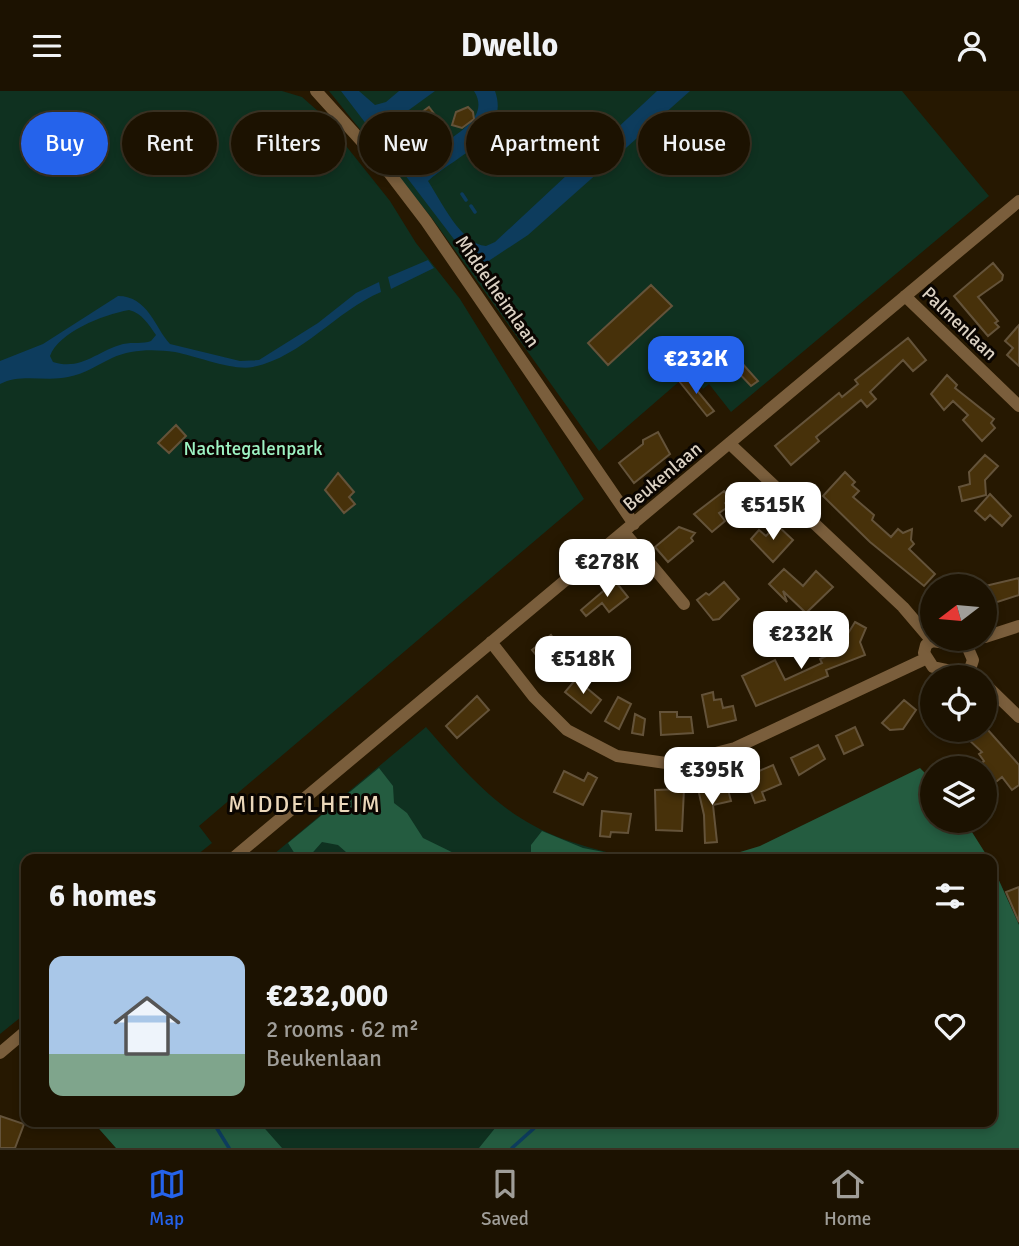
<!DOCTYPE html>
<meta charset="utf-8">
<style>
body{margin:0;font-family:Signika,sans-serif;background:#251b0b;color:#f1f3f6;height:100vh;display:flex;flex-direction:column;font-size:26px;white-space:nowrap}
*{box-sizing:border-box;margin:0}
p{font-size:23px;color:#a09e99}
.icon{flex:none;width:38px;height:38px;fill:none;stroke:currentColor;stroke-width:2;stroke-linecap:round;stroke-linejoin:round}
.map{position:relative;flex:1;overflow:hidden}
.details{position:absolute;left:21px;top:763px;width:976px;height:273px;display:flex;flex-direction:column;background:#1c1201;border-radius:14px;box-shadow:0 4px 10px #0003,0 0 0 2px #3a3223}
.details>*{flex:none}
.top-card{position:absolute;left:21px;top:21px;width:978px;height:63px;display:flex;gap:14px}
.needle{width:46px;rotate:254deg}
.controls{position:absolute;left:920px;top:483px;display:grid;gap:14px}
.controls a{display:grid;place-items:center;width:77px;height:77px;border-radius:50%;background:#1c1201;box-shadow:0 4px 10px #0003,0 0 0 2px #3a3223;font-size:35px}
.price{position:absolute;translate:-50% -60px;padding:0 16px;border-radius:14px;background:#fff;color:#222;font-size:23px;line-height:46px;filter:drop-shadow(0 2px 4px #0008)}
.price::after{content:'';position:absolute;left:50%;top:42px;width:21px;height:16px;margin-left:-10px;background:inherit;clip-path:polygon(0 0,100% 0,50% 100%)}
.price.active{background:#2563eb;color:#fff}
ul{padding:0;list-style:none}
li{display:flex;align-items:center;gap:21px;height:175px;padding:0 28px}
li+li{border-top:2px solid #3a3223}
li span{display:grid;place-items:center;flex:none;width:196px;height:140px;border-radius:14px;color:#555}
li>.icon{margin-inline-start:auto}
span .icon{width:84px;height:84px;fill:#fffc;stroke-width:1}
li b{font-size:30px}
h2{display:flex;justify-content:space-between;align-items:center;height:84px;padding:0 28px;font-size:30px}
.tag{padding:0 24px;border-radius:32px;background:#1c1201;box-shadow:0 4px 10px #0003,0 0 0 2px #3a3223;font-size:24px;line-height:63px}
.tag.active{background:#2563eb;color:#fff}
header{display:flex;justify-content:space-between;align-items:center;height:91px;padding:0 28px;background:#1c1201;font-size:32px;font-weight:700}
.tab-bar{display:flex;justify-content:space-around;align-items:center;height:98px;border-top:2px solid #3a3223;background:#1c1201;font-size:19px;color:#a09e99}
.tab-bar a{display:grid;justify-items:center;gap:4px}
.tab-bar .active{color:#2563eb}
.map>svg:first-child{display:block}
</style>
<header><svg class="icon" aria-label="menu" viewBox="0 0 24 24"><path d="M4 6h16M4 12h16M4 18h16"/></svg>Dwello<svg class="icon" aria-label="person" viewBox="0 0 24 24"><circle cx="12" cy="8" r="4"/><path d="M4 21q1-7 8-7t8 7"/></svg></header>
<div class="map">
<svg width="1019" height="1057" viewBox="0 0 1019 1057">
<rect width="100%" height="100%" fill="#261801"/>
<path fill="#0f3120" d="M0,0H282L302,6L319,21L390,110L416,152L460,208L584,408L199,735L212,752L192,768H26V922L0,943Z
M329,0H902L989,105L731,321L709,293L703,298L689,282L599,360L431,126Z
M426,636C498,720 529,747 640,768H268Z
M992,774L1019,834V1057H116L93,1031H992Z"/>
<path fill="#245c40" d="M379,677L393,695L394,712L407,722L423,747L466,768H344L346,761L338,754L322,751L307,768L295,763L288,752Z
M920,677L933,690V730H965L989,768H717L760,755Z
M542,740L583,757L640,768H531V754Z
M992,774L1019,834V1057H479L500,1031H992Z
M93,1031H259L282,1057H116Z"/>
<path fill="#0d3c5d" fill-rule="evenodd" d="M341,0H359L375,14L386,11L399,0H435L402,24L432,63C446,46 493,30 474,0H495C511,45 454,66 428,90C441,110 461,153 486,155L495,151L657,0H690L528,144L487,171L472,169L466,164Z
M428,169L434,177L391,198L388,186Z
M379,191L381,201C336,220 302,266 253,276C233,280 196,265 175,261C154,258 131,258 112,267C97,274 85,283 68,286C45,291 21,282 0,293V270L43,253L118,205C148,205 155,237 170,253L240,270L259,269L318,232L356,202ZM129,219C142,222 149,234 156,244L151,250C143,253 133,251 123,253C97,260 81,280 53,271L50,265C59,241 102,224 129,219Z"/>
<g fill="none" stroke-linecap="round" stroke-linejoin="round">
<path stroke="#0d3c5d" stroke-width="3.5" d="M462,103L466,109
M471,115L475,121
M213,1031L229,1057
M512,1057L541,1031"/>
</g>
<path fill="#47310a" stroke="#64533a" stroke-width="2" d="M429,16L448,41L429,55L410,30Z
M468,16L473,21L474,28L462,37L452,34L456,21Z
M993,172L1003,184L1002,189L978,206L998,230L995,232L999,236L988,245L954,205Z
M651,194L672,215L608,274L588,252Z
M1019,234V275L1007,264L1013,257L1005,250Z
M908,247L926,269L913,280L903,269L870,301L876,308L867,316L861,309L816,346L819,350L791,374L775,355L839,302L842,306L858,293L855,289Z
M724,252L758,290L751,295L733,276L721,287L712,277L720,269L714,262Z
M947,284L957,294L955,297L994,328L991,332L995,337L982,350L963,329L968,324L953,310L944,319L931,303Z
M685,285L714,320L707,325L679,290Z
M176,334L186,345L169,362L158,352Z
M658,341L670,363L634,392L619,372L643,353V349Z
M985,364L998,375L985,389L986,404L962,410L959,396L970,393L969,381Z
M845,381L855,391L852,394L859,400L853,406L874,424L872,429L891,446L898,438L903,442L912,438L911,449L914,453L909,458L935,483L924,495L870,451L823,405Z
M338,382L354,401L349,406L355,413L344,422L325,399Z
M724,400L730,407L725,412L728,416L719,422L725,430L712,441L694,423Z
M990,403L1011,425L1002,435L990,424L985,429L975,420Z
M777,434L793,449L773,471L751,448L759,439L766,445Z
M679,436L695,442L691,447L693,450L668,471L655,456Z
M784,478L803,495L816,480L833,496L806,522L783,500L787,511L769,493Z
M1019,487V504L988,514L985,495Z
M615,490L628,506L609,521L602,512L586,525L581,519Z
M724,491L739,508L719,528L713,529L697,509L706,502L709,504Z
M855,531L866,537L860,551L865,564L826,579L828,585L756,615L742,585L775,569L785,589L822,572L820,568L841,558L839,554L847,551L844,549Z
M551,544L559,554L555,557L567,574L553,585L532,559Z
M576,588L601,609L591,622L565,601Z
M713,601L714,609L721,608L723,617L733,615L736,629L708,636L702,604Z
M477,605L489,619L457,647L446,635Z
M618,606L631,613L619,638L605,630Z
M904,609L916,619L903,638L890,639L882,632Z
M660,621H677V626H691L693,642L661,644Z
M635,623L645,628L643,644L632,642Z
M855,636L863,654L844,663L836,645Z
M964,639H988L1019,674V694L1012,699L1002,686L991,695L985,689V677H976L984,670L979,663L982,661L968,648Z
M818,654L825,668L799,684L791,667Z
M773,674L781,693L762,701L765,709L755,712L745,686Z
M564,680L584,690L588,682L597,687L583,714L554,701Z
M718,691H726L731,710L713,714L717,751L705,752L704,724L698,698Z
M684,698L682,740L656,739L655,699Z
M602,720L631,723L628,742L611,741L610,746L600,745Z
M1019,796V831L1006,801Z
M0,1025L24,1033L15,1057H0Z"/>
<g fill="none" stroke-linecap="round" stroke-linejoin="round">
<path stroke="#7a5e3c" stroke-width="12" d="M316,0L384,75L426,130L634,433
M905,205L1019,315
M730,353L903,516L932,550
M624,441L684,513
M985,546L1019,535
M932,550L967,555L973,569L970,578L957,581L933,576L924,562L926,554Z
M491,551L534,606L567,639L617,665L673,673L735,657L925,568
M985,593L1019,626
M232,768L1019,110
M0,962L26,940"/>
</g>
<g text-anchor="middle" stroke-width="6" stroke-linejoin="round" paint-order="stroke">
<g font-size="19" fill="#dcd2c4" stroke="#0a0501">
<text transform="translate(498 200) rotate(55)" y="7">Middelheimlaan</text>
<text transform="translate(960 232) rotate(44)" y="7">Palmenlaan</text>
<text transform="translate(662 385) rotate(-40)" y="7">Beukenlaan</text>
</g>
<g font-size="19" fill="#9ef3c3" stroke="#0a0501">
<text x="253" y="364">Nachtegalenpark</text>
</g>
<g font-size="23" letter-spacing="2" fill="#ebd7ba" stroke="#0a0501">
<text x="305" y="721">MIDDELHEIM</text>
</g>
</g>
</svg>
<div class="controls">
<a><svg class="needle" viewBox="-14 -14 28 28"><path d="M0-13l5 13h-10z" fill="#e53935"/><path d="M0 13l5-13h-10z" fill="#a09e99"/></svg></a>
<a><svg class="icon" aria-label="locate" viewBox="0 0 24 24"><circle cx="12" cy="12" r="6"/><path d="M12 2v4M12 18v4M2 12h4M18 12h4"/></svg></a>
<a><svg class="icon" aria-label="layers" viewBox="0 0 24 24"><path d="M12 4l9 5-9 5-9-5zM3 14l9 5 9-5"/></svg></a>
</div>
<b class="price active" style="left:696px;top:305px">€232K</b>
<b class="price" style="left:773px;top:451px">€515K</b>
<b class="price" style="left:607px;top:508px">€278K</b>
<b class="price" style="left:801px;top:580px">€232K</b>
<b class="price" style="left:583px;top:605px">€518K</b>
<b class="price" style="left:712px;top:716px">€395K</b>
<div class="top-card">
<a class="tag active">Buy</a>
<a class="tag">Rent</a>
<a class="tag">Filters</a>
<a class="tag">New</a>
<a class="tag">Apartment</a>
<a class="tag">House</a>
</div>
<section class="details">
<h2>6 homes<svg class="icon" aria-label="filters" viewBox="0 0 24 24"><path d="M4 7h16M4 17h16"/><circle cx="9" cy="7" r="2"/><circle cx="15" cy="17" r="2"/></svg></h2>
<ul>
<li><span style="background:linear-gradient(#a9c7e8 70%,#7fa58c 0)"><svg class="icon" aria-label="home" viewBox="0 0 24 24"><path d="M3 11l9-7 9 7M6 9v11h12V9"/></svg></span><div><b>€232,000</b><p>2 rooms · 62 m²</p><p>Beukenlaan</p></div><svg class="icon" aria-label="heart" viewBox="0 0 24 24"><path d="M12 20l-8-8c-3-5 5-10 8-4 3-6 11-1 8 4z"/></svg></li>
</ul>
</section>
</div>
<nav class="tab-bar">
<a class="active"><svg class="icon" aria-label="map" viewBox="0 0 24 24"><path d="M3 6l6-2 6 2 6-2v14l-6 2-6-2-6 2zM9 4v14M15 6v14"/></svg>Map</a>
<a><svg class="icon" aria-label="saved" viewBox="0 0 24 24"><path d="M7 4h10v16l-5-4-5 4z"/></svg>Saved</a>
<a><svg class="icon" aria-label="home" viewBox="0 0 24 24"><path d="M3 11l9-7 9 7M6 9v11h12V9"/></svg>Home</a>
</nav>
